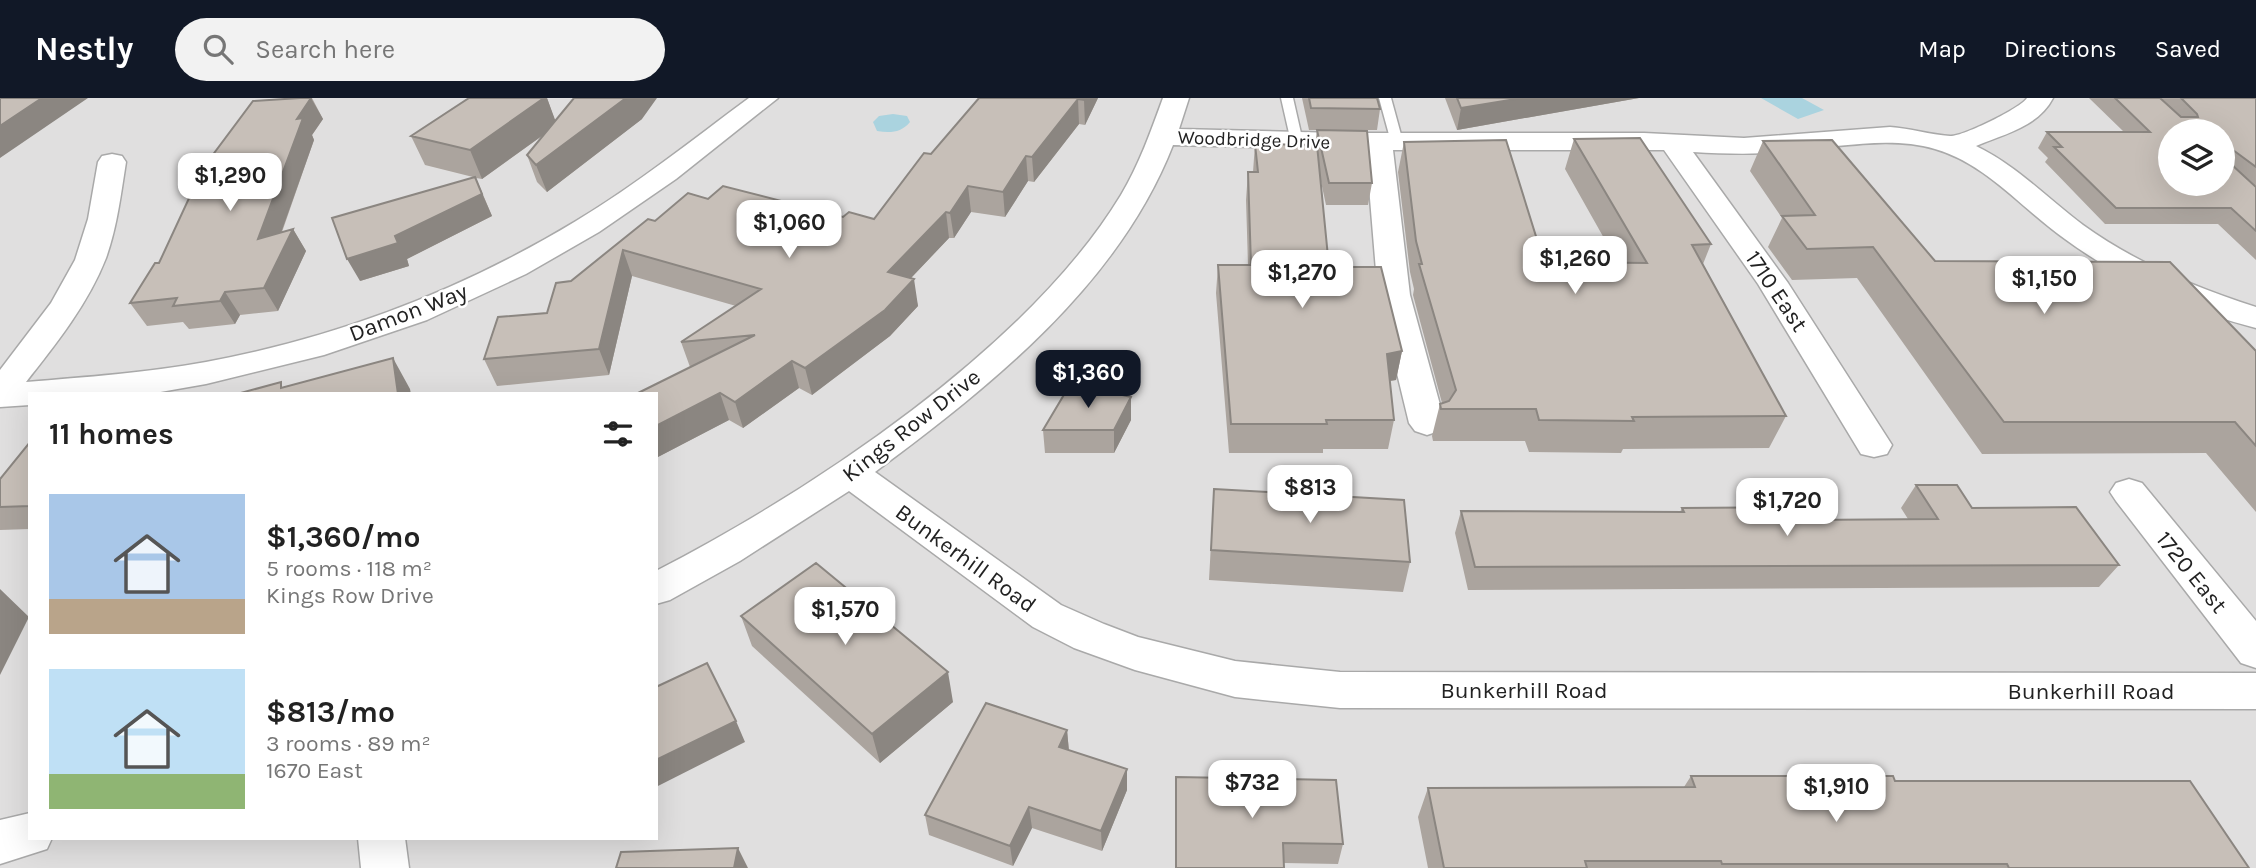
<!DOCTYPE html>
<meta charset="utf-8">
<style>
body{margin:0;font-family:Karla,sans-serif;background:#f2f2f2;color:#222;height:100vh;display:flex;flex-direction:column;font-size:26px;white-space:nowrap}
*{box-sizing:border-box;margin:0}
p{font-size:23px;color:#767676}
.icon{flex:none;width:38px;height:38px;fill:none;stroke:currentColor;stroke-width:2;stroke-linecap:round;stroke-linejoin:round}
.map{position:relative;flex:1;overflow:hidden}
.sheet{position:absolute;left:28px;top:294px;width:630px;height:448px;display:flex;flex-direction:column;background:#fff;border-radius:0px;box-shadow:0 7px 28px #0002}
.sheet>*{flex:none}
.fabs{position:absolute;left:2158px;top:21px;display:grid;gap:14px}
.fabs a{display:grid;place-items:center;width:77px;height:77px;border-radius:50%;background:#fff;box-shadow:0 7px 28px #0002;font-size:35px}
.price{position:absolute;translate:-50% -60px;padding:0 16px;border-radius:14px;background:#fff;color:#222;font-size:23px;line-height:46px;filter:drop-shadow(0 2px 4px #0008)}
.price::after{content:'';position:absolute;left:50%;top:42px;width:21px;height:16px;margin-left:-10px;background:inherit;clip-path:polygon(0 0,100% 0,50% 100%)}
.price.selected{background:#111827;color:#fff}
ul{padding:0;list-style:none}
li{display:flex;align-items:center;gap:21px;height:175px;padding:0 21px}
li span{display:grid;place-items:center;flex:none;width:196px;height:140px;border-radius:0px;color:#555}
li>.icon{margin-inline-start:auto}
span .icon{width:84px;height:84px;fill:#fffc;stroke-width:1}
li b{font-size:30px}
h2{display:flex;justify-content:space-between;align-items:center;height:84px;padding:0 21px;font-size:30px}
header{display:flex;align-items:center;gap:42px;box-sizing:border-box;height:98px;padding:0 35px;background:#111827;color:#fff}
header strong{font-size:33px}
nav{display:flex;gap:38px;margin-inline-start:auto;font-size:24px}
.search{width:490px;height:63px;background:#f2f2f2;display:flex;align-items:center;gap:18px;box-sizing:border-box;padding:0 24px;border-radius:38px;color:#767676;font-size:26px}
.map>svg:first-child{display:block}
</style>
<header>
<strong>Nestly</strong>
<div class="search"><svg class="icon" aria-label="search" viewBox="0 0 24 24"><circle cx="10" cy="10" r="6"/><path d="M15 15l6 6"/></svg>Search here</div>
<nav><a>Map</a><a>Directions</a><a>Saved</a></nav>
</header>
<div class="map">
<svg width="2256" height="770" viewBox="0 0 2256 770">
<rect width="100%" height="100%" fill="#f2efe9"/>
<path fill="#e0dfdf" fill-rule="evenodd" d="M0,0H2256V770H0ZM2170,33H2222V86H2170ZM30,296H656V740H30Z"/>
<path fill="#aad3df" d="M1761,0H1802L1824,12L1798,21Z
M893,16L907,18L910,24C901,35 890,35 877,33L873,24L879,18Z"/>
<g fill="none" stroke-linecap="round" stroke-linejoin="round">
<defs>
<path id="service" d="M1281,0H1293L1303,44L1302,47H1292L1291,44Z
M1379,0H1391L1403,44L1402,47H1392L1391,44Z"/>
<path id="minor" d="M749,0H778L676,81L599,134L526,176L427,222L324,257L206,286L149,296H30V307L0,309V272L51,205L75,162L88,121L98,64L102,58L112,56L122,58L126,64C121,96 117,129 106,160C88,206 56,246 26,284C86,279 146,275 206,264C336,240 462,192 576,123C636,87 692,42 749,0Z
M1163,0H1189L1179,31L1338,35H1644L1744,40L1890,29C1910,30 1930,37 1950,38C1962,39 2021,10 2027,0H2053C2038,29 2004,36 1976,48C2016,67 2047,100 2083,127C2134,164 2196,190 2256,209V230C2189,213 2121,182 2065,141C2022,111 1987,66 1935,51C1890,38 1839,49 1793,53C1759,57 1726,56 1693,54L1788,185L1892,347L1887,356L1874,359L1861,356L1758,186L1664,52H1393L1410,197L1445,325L1439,333L1427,337L1415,333L1409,325L1378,197L1366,52L1173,47C1119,186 991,288 875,374L1061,507L1104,526L1138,539L1235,563L1340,574L2256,575V611L1340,610L1235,599L1135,572L1074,550L1033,529L849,393L740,463L670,502L656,506V473C813,392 1029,249 1121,97C1139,67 1151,33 1163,0Z
M2129,381L2142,385L2256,523V570L2241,565L2116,403L2110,394L2116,385Z
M30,715V740H52L47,751L0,766V722Z
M358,740H405L409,770H361Z"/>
</defs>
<use href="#service" stroke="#a9a9a9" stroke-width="3"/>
<use href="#minor" stroke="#a9a9a9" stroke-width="3"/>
<use href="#service" fill="#fff" fill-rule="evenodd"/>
<use href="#minor" fill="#fff" fill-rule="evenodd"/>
</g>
<path fill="#aba49e" d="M300,0H312L323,21L312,37L314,42L282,134L293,131L306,153L278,213L240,217L235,226L189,231L183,224L147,228L130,205L159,165Z
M547,0L555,23L642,21L547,94L537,84L527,57L542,38L482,81L476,80L492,118L407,161L409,168L360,183L473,79L425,67L411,38Z
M979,0H1098L1085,27L1079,26L1034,84L1028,83L1005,119L971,114L954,140H949L911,180L918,208L890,238L812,297L799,290L743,330L729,322L656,360V296L690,269L681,244L736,208L632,178L609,277L497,288L484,261L547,215L571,183L655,123L708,101L843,119L874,121L931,56Z
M1302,0H1377L1380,11L1377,32H1318L1372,85L1368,107H1326L1320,79L1329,169L1402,253L1396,282L1390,283L1394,322L1388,351H1323V355H1229L1216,195L1218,167H1248L1246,102L1248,74H1253L1255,46L1315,47L1317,32H1309Z
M1445,0H1639L1457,32Z
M2089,0H2256V162L2218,126H2105L2045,64L2048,60L2038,50L2047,34H2124Z
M1574,41L1711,146L1703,166L1786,318L1769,350L1623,351L1621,355L1529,354L1525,343H1433L1432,338L1440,306L1442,305L1413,197L1414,191L1410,174L1398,74L1404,44L1544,164L1618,165L1565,71Z
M1763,43L1935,163L2256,253V414L2206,355L1982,356L1857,180L1792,182L1768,149L1782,120L1750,73Z
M1131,299V322L1114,355H1045L1043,332Z
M30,344V431L0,432V381Z
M1916,387L1972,410L2119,467L2099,489L1468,492L1455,435L1461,413L1680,414L1682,410L1804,422L1908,421L1901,410Z
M1214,391L1410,464L1403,494L1209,482Z
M741,518L953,604L880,665L752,548Z
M1067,632L1069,653L1127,692L1102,753L1032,730L1013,768L929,737L925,717Z
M1691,678L1895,683L2249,770H1428L1418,719L1428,690L1684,689Z
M1176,679L1343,746L1338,766L1284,765V770H1175V700Z"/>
<path fill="#8b8681" d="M42,0H88L0,60V28Z
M311,0L323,21L312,37L314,42L271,163L258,141L297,21Z
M544,0H547L557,27L482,81L470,52Z
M626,0H657L642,21L547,94L536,67Z
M1085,0H1098L1085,27L1084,2Z
M1522,0H1639L1457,32L1461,10Z
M1078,1L1079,26L1034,84L1032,59Z
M1026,58L1028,83L1005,119L1003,94Z
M475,79L492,118L407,161L409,168L360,183L347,161L395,138Z
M968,88L971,114L954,140L950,115Z
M946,114L949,140L892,200L888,174Z
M293,131L306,153L278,213L264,190Z
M623,152L632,178L609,277L599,251Z
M914,181L918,208L890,238L812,297L805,270Z
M225,194L240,217L235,226L220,203Z
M1402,253L1396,282L1381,284L1387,256Z
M393,260L410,291L411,296H398Z
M792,263L799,290L743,330L735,304Z
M720,295L729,322L656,360V328Z
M1131,299V322L1114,355V332Z
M0,491L29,519L0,577Z
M948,574L953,604L880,665L872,636Z
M736,623L745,644L656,689V662Z
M1067,632L1069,654L1059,649Z
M1127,671V692L1102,753L1101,733Z
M1029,709L1032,730L1013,768L1010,748Z
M738,750L748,770H734Z"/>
<path fill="#c7bfb8" stroke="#8b8681" stroke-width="2" fill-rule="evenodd" d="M0,0H42L0,28Z
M300,0H311L297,21L303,20L258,141L293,131L264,190L225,194L220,203L173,208L177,200L130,205L155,165H159L203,70L253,3Z
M469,0H544L470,52L411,38Z
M574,0H626L536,67L527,57Z
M979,0H1085L1084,2L1078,1L1032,59L1026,58L1003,94L968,88L950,115L946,114L888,174L914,181L885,212L805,270L792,263L735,304L720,295L656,328V296H636L755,237L681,244L761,191L623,152L599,251L484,261L498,219L547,215L556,185L571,183L648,121L655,123L688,95L708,101L723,88L843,119L849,114L874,121L924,55L931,56Z
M1309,0H1377L1380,11L1311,10Z
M1457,0H1522L1461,10Z
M2115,0H2160L2181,19H2198L2197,16L2181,0H2256V69L2233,52L2231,66L2256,89V133L2231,110H2116L2054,49H2062L2047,34H2150ZM2170,33H2222V86H2170Z
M1317,32L1367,33L1372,85H1329Z
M1640,40L1711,146L1692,147L1786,318L1632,319L1634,323L1539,322L1536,311H1441L1440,306L1449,303L1456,292L1419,166H1422L1416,143L1404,44L1506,42L1544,164L1647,165L1574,41Z
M1832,42L1935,163L2170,164L2256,253V348L2235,324H2004L1873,149L1807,151L1782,118L1815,117L1763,43Z
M1255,46L1317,47L1329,169H1381L1402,253L1387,256L1394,322H1326L1327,326H1231L1218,167H1251L1248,74H1258Z
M475,79L482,96L395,138L398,145L347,161L332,120Z
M393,260L398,296H237L281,284V290Z
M1071,285L1131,299L1114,332H1043Z
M30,344V408L0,409V381Z
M1916,387H1957L1972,410L2076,409L2119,467L1475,469L1461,413L1684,414L1682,410L1796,409L1804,422L1938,421Z
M1214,391L1404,402L1410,464L1211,452Z
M816,465L948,574L872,636L741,518Z
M707,565L736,623L656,662V589Z
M986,605L1067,632L1059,649L1127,671L1101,733L1029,709L1010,748L925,717Z
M1691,678H1893L1895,683H2190L2249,770H2009L2007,766H1722L1721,763H1585L1587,770H1444L1428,690L1695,689Z
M1176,679L1336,682L1343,746L1283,745L1284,770H1176Z
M738,750L734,770H616L621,754Z"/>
<g text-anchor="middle" stroke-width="5" stroke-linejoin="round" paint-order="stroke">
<g font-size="19" fill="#222" stroke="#fff">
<text transform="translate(1254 41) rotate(2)" y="7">Woodbridge Drive</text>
</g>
<g font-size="23" fill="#222" stroke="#fff">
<text transform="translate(1777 193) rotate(56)" y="8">1710 East</text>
<text transform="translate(408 214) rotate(-21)" y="8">Damon Way</text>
<text transform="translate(911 327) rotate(-38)" y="8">Kings Row Drive</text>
<text transform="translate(966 460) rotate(36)" y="8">Bunkerhill Road</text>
<text transform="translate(2192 474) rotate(51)" y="8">1720 East</text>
<text x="1524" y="600">Bunkerhill Road</text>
<text x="2091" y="601">Bunkerhill Road</text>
</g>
</g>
</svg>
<div class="fabs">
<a><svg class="icon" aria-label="layers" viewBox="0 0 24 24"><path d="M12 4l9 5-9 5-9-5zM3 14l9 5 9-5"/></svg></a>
</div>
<b class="price" style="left:230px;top:115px">$1,290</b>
<b class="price" style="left:789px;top:162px">$1,060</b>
<b class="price" style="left:1575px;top:198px">$1,260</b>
<b class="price" style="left:1302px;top:212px">$1,270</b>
<b class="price" style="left:2044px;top:218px">$1,150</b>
<b class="price selected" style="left:1088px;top:312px">$1,360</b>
<b class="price" style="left:1310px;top:427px">$813</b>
<b class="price" style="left:1787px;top:440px">$1,720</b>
<b class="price" style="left:845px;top:549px">$1,570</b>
<b class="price" style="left:1252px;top:722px">$732</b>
<b class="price" style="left:1836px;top:726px">$1,910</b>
<section class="sheet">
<h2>11 homes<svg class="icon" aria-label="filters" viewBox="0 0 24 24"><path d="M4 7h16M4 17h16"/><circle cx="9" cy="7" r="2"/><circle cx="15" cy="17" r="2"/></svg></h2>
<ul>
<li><span style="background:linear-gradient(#a9c7e8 75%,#b9a48a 0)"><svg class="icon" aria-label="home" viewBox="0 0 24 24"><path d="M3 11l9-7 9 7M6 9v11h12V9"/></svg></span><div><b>$1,360/mo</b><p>5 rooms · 118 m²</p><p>Kings Row Drive</p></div></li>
<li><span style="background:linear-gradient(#bfe0f5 75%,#8fb573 0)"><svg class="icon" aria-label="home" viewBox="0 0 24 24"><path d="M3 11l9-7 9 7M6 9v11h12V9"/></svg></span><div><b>$813/mo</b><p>3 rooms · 89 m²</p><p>1670 East</p></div></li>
</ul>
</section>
</div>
